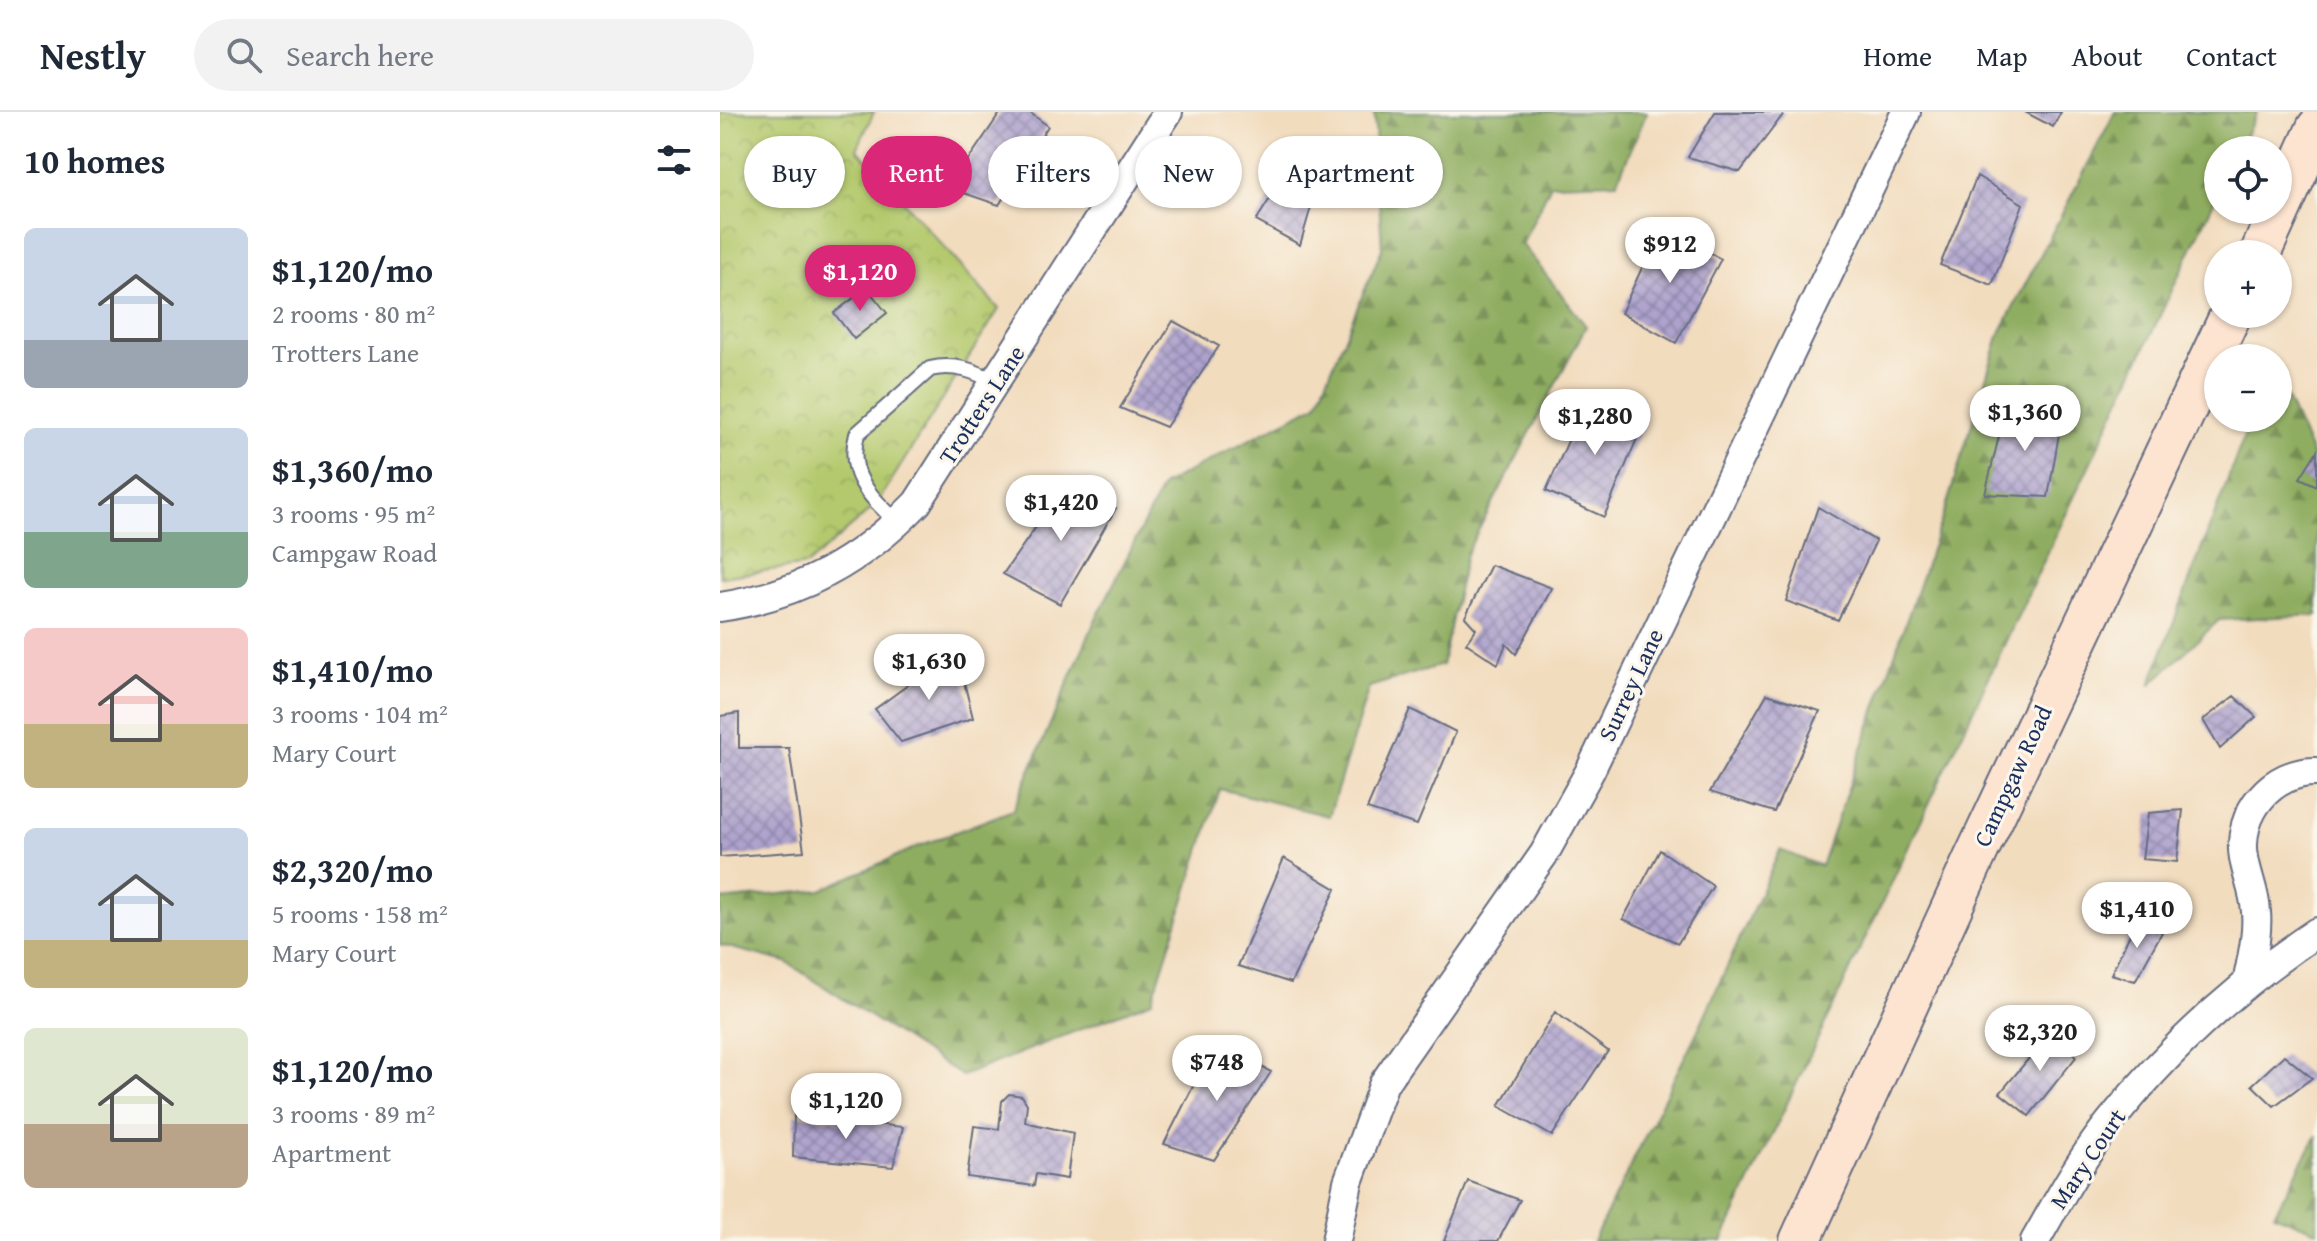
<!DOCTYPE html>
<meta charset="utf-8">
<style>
body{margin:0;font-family:"Gentium Book Plus",serif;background:#f2f2f3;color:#1f2937;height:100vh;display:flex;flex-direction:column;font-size:30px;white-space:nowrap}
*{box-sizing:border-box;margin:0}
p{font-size:26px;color:#747a83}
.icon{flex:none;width:44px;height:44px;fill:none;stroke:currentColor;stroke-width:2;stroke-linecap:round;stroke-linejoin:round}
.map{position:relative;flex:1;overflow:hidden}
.details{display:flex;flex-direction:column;background:#fff;width:720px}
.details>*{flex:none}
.banner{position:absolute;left:24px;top:24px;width:760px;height:72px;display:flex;gap:16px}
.controls{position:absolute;left:1484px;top:24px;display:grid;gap:16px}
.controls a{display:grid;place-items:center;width:88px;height:88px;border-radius:50%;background:#fff;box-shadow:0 2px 6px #0004;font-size:40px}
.price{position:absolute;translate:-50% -68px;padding:0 18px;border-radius:28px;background:#fff;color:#222;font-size:26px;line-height:52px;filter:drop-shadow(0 2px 4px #0008)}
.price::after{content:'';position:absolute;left:50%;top:48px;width:24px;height:18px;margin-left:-12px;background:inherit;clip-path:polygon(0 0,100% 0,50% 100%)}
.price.on{background:#db2777;color:#fff}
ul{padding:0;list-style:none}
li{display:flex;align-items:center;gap:24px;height:200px;padding:0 24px}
li span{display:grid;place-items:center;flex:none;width:224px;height:160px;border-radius:12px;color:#555}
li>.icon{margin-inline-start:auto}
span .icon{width:96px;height:96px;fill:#fffc;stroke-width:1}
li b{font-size:34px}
h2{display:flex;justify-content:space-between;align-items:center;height:96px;padding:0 24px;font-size:34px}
.tag{padding:0 28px;border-radius:36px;background:#fff;box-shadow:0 2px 6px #0004;font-size:28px;line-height:72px}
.tag.on{background:#db2777;color:#fff}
header{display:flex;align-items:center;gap:48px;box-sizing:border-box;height:112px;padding:0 40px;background:#fff;border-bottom:2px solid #e0e1e3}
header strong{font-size:38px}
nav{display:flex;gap:44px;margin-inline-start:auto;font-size:28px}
.search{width:560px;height:72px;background:#f2f2f3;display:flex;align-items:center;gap:20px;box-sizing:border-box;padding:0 28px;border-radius:44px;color:#747a83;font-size:30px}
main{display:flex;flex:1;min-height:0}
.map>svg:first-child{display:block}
</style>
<header>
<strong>Nestly</strong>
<div class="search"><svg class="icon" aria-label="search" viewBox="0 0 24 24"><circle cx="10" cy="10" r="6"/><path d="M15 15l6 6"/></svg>Search here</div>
<nav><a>Home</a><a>Map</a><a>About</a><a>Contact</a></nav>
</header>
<main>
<section class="details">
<h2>10 homes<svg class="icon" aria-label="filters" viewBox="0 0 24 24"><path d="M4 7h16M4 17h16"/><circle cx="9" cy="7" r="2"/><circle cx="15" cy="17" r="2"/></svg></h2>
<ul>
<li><span style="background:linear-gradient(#c9d6e8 70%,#9aa5b1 0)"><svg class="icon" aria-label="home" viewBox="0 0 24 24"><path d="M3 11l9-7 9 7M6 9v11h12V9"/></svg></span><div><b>$1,120/mo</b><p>2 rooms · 80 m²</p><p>Trotters Lane</p></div></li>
<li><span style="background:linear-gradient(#c9d6e8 65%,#7fa58c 0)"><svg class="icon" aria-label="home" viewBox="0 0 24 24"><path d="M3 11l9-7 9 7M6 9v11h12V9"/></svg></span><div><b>$1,360/mo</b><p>3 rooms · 95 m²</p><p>Campgaw Road</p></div></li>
<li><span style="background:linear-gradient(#f6c9c9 60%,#c2b280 0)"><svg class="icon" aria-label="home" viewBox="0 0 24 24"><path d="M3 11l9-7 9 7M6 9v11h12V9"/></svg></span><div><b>$1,410/mo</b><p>3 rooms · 104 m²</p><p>Mary Court</p></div></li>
<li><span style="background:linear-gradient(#c9d6e8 70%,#c2b280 0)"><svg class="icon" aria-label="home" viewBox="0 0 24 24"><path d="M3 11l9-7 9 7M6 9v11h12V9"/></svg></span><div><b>$2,320/mo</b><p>5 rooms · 158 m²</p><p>Mary Court</p></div></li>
<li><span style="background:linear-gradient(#dfe7d0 60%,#b9a48a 0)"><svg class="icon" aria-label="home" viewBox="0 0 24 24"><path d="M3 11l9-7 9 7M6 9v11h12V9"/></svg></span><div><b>$1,120/mo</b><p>3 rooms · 89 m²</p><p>Apartment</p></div></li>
</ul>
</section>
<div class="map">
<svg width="1597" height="1129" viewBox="0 0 1597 1129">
<defs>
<pattern id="forest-firs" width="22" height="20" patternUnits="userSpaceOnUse" patternTransform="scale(2)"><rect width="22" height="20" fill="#8fad60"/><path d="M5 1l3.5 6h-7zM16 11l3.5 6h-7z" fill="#748d52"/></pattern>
<pattern id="park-crowns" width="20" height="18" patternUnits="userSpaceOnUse" patternTransform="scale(2)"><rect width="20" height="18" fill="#b4c96d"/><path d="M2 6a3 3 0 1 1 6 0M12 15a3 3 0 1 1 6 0" fill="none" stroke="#9aad61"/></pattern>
<pattern id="building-cross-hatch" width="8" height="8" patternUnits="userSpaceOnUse" patternTransform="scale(2)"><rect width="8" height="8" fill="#afa3cd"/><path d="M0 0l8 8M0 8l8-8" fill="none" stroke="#8e85aa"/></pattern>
</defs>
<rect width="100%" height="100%" fill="#fbf7ec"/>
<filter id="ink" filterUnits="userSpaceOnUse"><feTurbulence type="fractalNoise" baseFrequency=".0125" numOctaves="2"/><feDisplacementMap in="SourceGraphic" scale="16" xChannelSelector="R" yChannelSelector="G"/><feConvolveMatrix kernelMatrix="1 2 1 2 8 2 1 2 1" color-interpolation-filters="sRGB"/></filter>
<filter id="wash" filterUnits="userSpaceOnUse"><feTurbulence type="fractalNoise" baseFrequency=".006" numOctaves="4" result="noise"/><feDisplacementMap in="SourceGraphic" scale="32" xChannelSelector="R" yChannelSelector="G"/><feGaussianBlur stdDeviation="1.8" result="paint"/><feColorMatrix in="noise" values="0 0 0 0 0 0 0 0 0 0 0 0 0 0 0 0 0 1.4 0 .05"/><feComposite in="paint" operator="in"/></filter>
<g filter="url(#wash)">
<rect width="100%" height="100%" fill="#f2dcbe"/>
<path fill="url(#forest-firs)" stroke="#556e5f" stroke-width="2" d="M654,0H927L897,70L831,72L802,132L866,214L746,442L722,553L649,575L609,704L500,677L432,889L242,964L66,850L0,833V788L101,778L199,734L293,698L374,511L443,373L597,292L662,137Z
M1395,0H1537L1519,38H1498V81L1002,1129H873L979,916L1060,738L1101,754L1227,392L1280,221Z
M1558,267L1597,353V503L1499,508L1430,573L1531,306H1558Z
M1597,1023V1119L1554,1102Z"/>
<path fill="url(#park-crowns)" stroke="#687c66" stroke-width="2" d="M0,0H154L137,37L279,197L156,393L87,453L0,465Z"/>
<g id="blocks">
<path fill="url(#building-cross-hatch)" d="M281,0H309L328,14L279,93L229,76Z
M995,0H1065L1020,60L968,45Z
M1305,0H1341L1333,15Z
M572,51L598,71L580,133L536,109Z
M1257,64L1303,92L1272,173L1220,153Z
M941,115L1001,147L956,231L901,201Z
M147,176L167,201L134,227L114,201Z
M453,209L499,234L446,315L400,296Z
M867,286L924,310L884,405L826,379Z
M1286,295L1343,299L1328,385L1265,382Z
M1597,339V374L1580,366Z
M348,369L396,396L340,492L283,462Z
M1098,395L1156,429L1118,508L1066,489Z
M771,453L832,476L796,542L786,532L778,552L746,531L756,517L745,505Z
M236,538L253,606L181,630L155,597Z
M1047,582L1100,599L1054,700L990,680Z
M1514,584L1536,605L1500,637L1483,608Z
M690,597L736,620L697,713L647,697Z
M19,601V636H69L84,739L0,745V604Z
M1463,698L1457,750L1422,747L1428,701Z
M940,738L993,774L958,831L903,807Z
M564,746L616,777L571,871L518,854Z
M1419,803L1442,820L1415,869L1391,862Z
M835,900L888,939L832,1024L779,994Z
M1335,915L1356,945L1309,1004L1280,981Z
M495,931L551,960L494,1048L444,1032Z
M1564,943L1592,966L1554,994L1532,973Z
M289,982L302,984L307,992L305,1010L353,1021L347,1067L316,1062L314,1074L247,1065L254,1014L279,1017L282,989Z
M74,1003L183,1015L173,1055L73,1045Z
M748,1069L800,1088L778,1129H724Z"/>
</g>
</g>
<g filter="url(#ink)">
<use href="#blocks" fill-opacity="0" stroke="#666c80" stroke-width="2"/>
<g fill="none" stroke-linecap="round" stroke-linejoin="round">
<defs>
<path id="lane" d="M178,411C150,384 126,363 137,322L210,257C235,251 254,259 277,270"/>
<path id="street" d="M0,495C80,483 141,449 197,391L448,0
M1528,867C1532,846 1538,822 1536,800C1535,781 1527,764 1524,746C1516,701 1553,658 1597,660
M616,1129L628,1070L664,971L824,742L870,659L1186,0
M1315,1129C1338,1089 1361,1046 1390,1010C1449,936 1519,872 1597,820"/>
<path id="secondary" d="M1540,142L1597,16
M1080,1129L1253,749L1511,202"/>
</defs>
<use href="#lane" stroke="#666c80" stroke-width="18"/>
<use href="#street" stroke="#666c80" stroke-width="32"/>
<use href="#secondary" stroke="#666c80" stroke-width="44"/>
<use href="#lane" stroke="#fff" stroke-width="14"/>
<use href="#street" stroke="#fff" stroke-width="28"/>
<use href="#secondary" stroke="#fde4d1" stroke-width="40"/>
</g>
</g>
<g text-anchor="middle" stroke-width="6" stroke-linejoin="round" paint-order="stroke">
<g font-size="24" fill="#1b2f5e" stroke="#fbf7ec">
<text transform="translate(262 293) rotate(-57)" y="8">Trotters Lane</text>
<text transform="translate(911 573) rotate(-65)" y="8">Surrey Lane</text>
<text transform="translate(1293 664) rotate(-65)" y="8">Campgaw Road</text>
<text transform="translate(1368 1047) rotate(-56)" y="8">Mary Court</text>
</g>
</g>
</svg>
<div class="controls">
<a><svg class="icon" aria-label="locate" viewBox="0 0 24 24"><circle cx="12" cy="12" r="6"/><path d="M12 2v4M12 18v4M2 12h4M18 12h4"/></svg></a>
<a>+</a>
<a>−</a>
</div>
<b class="price" style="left:950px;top:173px">$912</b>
<b class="price on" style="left:140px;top:201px">$1,120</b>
<b class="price" style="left:1305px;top:341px">$1,360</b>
<b class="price" style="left:875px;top:345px">$1,280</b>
<b class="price" style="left:341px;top:431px">$1,420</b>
<b class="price" style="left:209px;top:590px">$1,630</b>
<b class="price" style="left:1417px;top:838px">$1,410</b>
<b class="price" style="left:1320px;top:961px">$2,320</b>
<b class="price" style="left:497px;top:991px">$748</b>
<b class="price" style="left:126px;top:1029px">$1,120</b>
<div class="banner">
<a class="tag">Buy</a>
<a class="tag on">Rent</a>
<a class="tag">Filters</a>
<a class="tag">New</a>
<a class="tag">Apartment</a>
</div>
</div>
</main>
